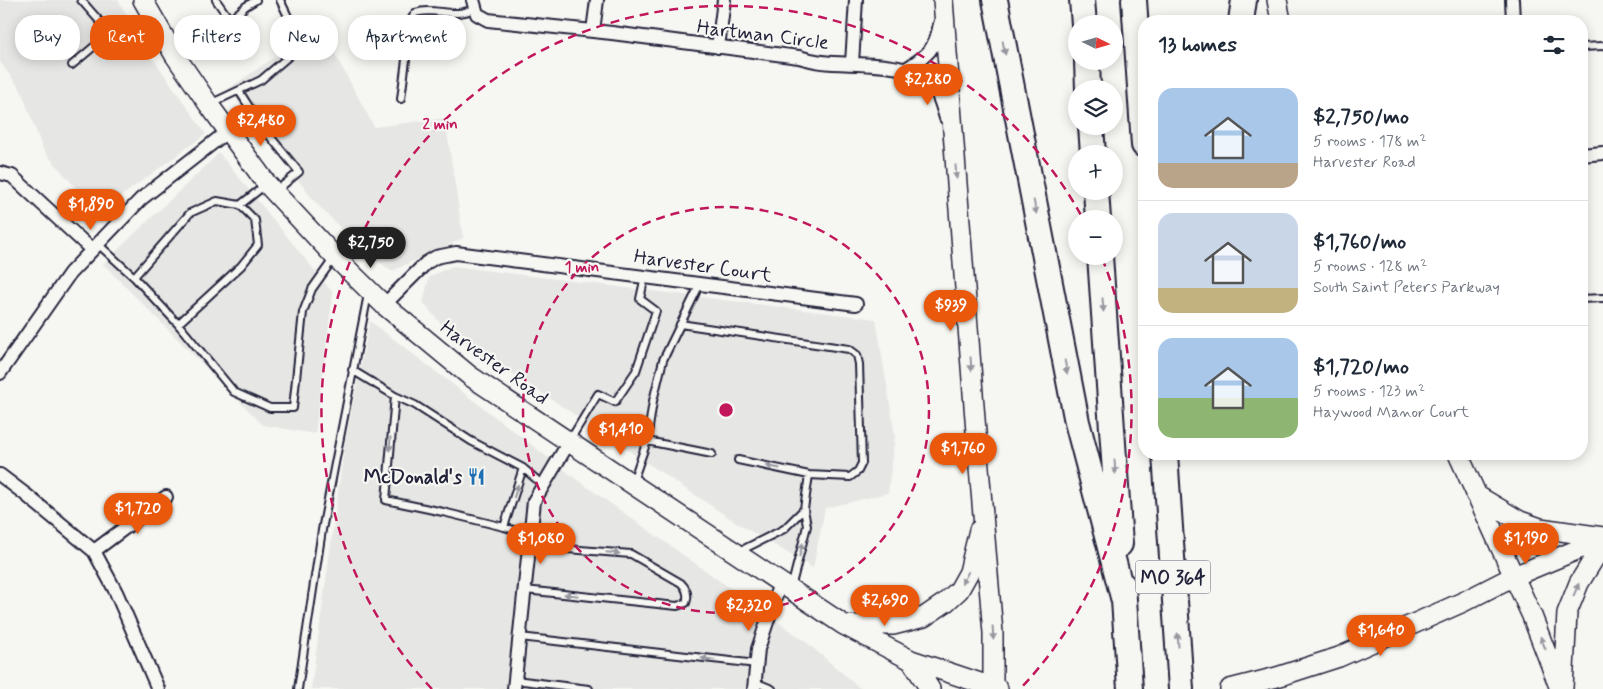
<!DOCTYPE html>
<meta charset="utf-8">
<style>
body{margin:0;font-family:Mynerve,sans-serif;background:#f2f2f3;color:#1f2937;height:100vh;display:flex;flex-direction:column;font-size:19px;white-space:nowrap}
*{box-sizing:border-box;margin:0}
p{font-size:16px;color:#747a83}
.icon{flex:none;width:28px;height:28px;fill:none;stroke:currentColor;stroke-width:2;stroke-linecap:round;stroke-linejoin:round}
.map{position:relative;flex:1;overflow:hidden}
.panel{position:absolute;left:1138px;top:15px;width:450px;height:445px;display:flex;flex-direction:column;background:#fff;border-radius:20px;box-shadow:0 2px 12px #0003}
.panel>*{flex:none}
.guide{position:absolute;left:15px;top:15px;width:475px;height:45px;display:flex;gap:10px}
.needle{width:32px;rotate:95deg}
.buttons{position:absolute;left:1068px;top:15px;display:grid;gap:10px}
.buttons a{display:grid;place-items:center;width:55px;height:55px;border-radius:50%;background:#fff;box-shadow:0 2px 12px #0003;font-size:25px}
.price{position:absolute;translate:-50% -42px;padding:0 11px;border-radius:18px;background:#ea580c;color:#fff;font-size:16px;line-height:32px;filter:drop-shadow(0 1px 2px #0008)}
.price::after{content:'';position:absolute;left:50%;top:30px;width:15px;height:11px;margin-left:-8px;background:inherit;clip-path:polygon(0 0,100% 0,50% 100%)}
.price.on{background:#222;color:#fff}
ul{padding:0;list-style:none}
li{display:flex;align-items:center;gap:15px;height:125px;padding:0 20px}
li+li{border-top:1px solid #e0e1e3}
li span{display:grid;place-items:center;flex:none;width:140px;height:100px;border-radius:15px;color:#555}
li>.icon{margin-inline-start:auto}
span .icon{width:60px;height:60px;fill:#fffc;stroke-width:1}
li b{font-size:21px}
h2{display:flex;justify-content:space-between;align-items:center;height:60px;padding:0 20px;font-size:21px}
.chip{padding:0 18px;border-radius:20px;background:#fff;box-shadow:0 2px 12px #0003;font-size:18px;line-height:45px}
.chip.on{background:#ea580c;color:#fff}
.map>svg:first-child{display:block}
</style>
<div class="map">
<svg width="1603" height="689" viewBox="0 0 1603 689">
<rect width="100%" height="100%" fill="#f6f6f2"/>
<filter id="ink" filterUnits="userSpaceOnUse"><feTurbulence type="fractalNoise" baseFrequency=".02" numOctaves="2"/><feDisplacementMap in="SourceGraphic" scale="10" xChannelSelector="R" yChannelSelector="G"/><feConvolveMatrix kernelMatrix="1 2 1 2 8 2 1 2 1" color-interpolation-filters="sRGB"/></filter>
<g filter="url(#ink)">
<path fill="#e6e6e4" d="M0,0H118L147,50L206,134L98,213L43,150L21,90L0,62Z
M320,26L374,127L445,118L463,238L392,271L364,252L315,202L228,89Z
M219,153L333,293L315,434L263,425L103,264Z
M452,266L876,319L895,435L888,493L825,508L813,568L734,521L446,329L423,303L429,277Z
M370,321L576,479L806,642L861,689H311L345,442Z"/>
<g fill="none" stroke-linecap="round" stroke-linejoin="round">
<defs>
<path id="lane" d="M81,0L110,33L150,17
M216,0L230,20
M1581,47L1603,46
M176,53L230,20L246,6L256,0
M72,65L110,33
M239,91L260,124L299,172L276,191
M401,99L411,20L415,13C436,6 453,20 475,8
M212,103L261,80L302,45L280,0
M240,205L264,186
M98,244L134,277L178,324L241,266L258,245L255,220L240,205L217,201L190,213L134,277
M1581,299L1603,298
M178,324L234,392L270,408H293L303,312L312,289L334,258
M680,324L849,349L857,355L859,364L862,463L858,471L850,477L809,475L738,460
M352,370L395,396L415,405L471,441L523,468L504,527L443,512L386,500L395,396
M570,440L598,394L615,402L636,371L656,311L640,299L645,276
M647,441L712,454
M523,468L543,485
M633,481L647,441L653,401L663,360L700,284
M504,527L530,535
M738,552L784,529L804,509
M791,588L807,526L804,509L809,475
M525,590L677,606L686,603C689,595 687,589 681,583L631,554L529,546
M520,637L757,664
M515,680L589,689
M755,682L772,689
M298,689L322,530L368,294"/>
<path id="street" d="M473,0L477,14L488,20L612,33L799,57C806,59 814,61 822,62C852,66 912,59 933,86C940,95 942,106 946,118
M1512,0L1513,21
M593,31L597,0
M718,47L724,0
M852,63L856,0
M906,69C928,55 935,50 940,24
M1581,155L1603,153
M0,173L12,176L92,250
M384,305L426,263L436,257L456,253L856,304
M0,373L70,273L141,199L228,131
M0,475L25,494L94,551L116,592L158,689
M94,551L166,497
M514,689L534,501L569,442
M754,689L758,649L780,583"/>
<path id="secondary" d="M143,0L174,54L209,105L267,184L335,257L384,305L470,376L844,625L911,660L998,689
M943,0L976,432L993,633V689
M1277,0L1281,21
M1458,454L1532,616L1560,689
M1476,495L1520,521L1540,528L1603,537
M848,625H893L924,617L946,602L959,590L969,572L979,530
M911,660L930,689
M1563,688L1567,613L1579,583L1603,544
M1230,689L1277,677L1339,657L1463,602L1512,577L1603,539"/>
<path id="highway" d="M995,0L1077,422L1124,601
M1082,0L1084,24
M1134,0L1144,145
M1241,21L1244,0
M1087,61L1088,89
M1091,126L1093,154
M1096,191L1098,219
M1100,256L1120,544
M1165,454L1181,689
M1123,585L1130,689"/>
</defs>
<use href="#lane" stroke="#22223b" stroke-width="10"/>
<use href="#street" stroke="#22223b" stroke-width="16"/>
<use href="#secondary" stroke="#22223b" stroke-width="22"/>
<use href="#highway" stroke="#22223b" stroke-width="28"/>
<use href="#lane" stroke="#f6f6f2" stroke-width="6"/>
<use href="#street" stroke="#f6f6f2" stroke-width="12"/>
<use href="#secondary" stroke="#f6f6f2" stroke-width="19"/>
<use href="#highway" stroke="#f6f6f2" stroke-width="24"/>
</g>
<defs><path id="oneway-solid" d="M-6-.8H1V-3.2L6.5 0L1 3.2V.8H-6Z" transform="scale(1.25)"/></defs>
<g fill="#9797a0">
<use href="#oneway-solid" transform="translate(1004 48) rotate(79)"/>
<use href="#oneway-solid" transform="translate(956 172) rotate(86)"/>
<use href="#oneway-solid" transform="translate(1035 207) rotate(79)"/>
<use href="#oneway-solid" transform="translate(1103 305) rotate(86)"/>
<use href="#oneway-solid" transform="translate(971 364) rotate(86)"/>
<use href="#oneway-solid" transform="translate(1066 367) rotate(79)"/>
<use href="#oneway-solid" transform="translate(390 444) rotate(95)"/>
<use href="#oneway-solid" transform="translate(773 467) rotate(-168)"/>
<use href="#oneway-solid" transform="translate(1115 467) rotate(86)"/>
<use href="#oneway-solid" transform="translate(516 491) rotate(-72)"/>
<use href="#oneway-solid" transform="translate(801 550) rotate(-76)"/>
<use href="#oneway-solid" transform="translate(613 553) rotate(5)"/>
<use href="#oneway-solid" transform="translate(965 578) rotate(118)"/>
<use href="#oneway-solid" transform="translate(1576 590) rotate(-67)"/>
<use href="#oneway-solid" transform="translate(571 595) rotate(-174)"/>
<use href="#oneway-solid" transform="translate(993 633) rotate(87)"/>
<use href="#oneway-solid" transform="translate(1178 640) rotate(-94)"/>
<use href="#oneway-solid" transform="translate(1543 643) rotate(-112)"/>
<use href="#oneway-solid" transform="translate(708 659) rotate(-173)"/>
</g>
</g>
<g fill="none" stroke="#c2185b" stroke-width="2.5" stroke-dasharray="9 6">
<circle cx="726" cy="410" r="203"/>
<path d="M432 689A405 405 0 1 1 1082 217M1102 258A405 405 0 0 1 1020 689"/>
</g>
<defs>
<symbol id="restaurant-bare" viewBox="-9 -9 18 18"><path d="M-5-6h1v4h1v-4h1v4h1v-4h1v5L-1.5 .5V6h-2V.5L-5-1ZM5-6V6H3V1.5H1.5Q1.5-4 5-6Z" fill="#1f6fb2" stroke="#f6f6f2" stroke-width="2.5" paint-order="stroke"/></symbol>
</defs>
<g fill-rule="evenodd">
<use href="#restaurant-bare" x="464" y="464" width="25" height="25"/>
</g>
<g text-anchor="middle" stroke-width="4.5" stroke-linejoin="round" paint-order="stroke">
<rect fill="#f6f6f2" stroke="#626272" stroke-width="1" x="1135.5" y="560.5" width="75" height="33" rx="4"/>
<g font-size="19" font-weight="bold" fill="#22223b">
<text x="1173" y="584">MO 364</text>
</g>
<g font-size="20" fill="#22223b" stroke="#f6f6f2">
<text transform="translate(763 34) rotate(7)" y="7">Hartman Circle</text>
<text transform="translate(703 265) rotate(8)" y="7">Harvester Court</text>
<text transform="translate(495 362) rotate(36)" y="7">Harvester Road</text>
</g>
<g font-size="20" font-weight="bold" fill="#22223b" stroke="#f6f6f2" text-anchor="end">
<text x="462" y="483">McDonald's</text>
</g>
</g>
<circle cx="726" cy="410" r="8" fill="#c2185b" stroke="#f6f6f2" stroke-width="2.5"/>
<g font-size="15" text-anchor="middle" font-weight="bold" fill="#c2185b" stroke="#f6f6f2" stroke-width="4.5" stroke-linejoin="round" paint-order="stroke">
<text x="440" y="129">2 min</text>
<text x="582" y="272">1 min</text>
</g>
</svg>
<div class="buttons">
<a><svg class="needle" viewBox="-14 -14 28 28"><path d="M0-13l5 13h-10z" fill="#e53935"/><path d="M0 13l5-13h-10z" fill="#747a83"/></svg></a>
<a><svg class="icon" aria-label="layers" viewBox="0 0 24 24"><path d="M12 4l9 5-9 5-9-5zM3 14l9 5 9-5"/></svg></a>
<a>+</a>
<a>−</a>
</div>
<b class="price" style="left:928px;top:106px">$2,280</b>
<b class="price" style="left:261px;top:147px">$2,480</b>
<b class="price" style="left:91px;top:231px">$1,890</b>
<b class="price on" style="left:371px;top:269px">$2,750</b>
<b class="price" style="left:951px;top:332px">$939</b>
<b class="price" style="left:621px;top:456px">$1,410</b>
<b class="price" style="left:963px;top:475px">$1,760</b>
<b class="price" style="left:138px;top:535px">$1,720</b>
<b class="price" style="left:541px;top:565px">$1,080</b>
<b class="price" style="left:1526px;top:565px">$1,190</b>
<b class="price" style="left:885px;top:627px">$2,690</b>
<b class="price" style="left:749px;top:632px">$2,320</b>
<b class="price" style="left:1381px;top:657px">$1,640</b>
<div class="guide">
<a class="chip">Buy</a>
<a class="chip on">Rent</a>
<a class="chip">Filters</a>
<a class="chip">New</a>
<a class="chip">Apartment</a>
</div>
<section class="panel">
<h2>13 homes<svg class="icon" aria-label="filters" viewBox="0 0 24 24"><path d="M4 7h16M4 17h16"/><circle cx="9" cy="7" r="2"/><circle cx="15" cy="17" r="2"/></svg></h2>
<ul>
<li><span style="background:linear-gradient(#a9c7e8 75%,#b9a48a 0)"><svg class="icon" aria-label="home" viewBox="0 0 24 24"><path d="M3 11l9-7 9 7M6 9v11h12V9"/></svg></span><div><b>$2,750/mo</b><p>5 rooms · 178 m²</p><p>Harvester Road</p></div></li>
<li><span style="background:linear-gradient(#c9d6e8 75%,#c2b280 0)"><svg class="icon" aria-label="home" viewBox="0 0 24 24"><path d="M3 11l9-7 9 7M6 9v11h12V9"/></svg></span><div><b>$1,760/mo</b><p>5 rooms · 128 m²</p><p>South Saint Peters Parkway</p></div></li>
<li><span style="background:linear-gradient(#a9c7e8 60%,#8fb573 0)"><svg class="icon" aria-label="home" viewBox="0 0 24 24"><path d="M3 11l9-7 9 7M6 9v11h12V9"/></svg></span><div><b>$1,720/mo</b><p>5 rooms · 123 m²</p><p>Haywood Manor Court</p></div></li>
</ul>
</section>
</div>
